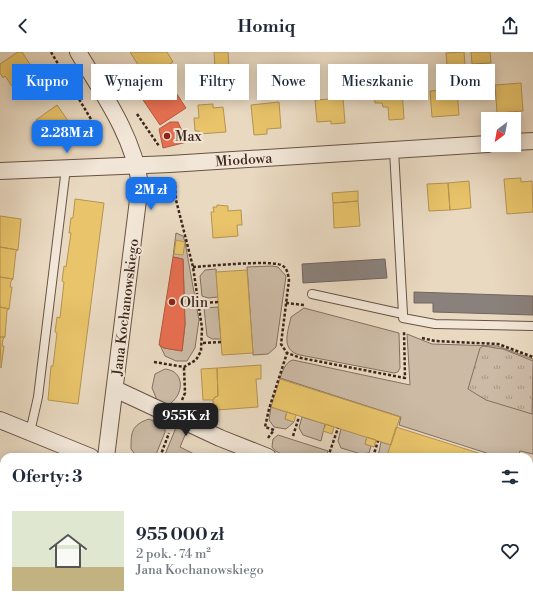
<!DOCTYPE html>
<html lang="pl">
<meta charset="utf-8">
<style>
body{margin:0;font-family:"Libre Bodoni",serif;background:#f6f6f7;color:#1f2937;height:100vh;display:flex;flex-direction:column;font-size:15px;white-space:nowrap}
*{box-sizing:border-box;margin:0}
p{font-size:13px;color:#747a83}
.icon{flex:none;width:22px;height:22px;fill:none;stroke:currentColor;stroke-width:2;stroke-linecap:round;stroke-linejoin:round}
.map{position:relative;flex:1;overflow:hidden}
.panel{position:absolute;left:0px;top:401px;width:533px;height:156px;display:flex;flex-direction:column;background:#fff;border-radius:12px 12px 0 0;box-shadow:0 2px 10px #0003}
.panel>*{flex:none}
.banner{position:absolute;left:12px;top:12px;width:509px;height:36px;display:flex;gap:8px}
.needle{width:26px;rotate:212deg}
.buttons{position:absolute;left:481px;top:60px;display:grid;gap:8px}
.buttons a{display:grid;place-items:center;width:40px;height:40px;border-radius:0px;background:#fff;box-shadow:0 2px 10px #0003;font-size:20px}
.price{position:absolute;translate:-50% -34px;padding:0 9px;border-radius:8px;background:#1a73e8;color:#fff;font-size:13px;line-height:26px;filter:drop-shadow(0 1px 2px #0008)}
.price::after{content:'';position:absolute;left:50%;top:24px;width:12px;height:9px;margin-left:-6px;background:inherit;clip-path:polygon(0 0,100% 0,50% 100%)}
.price.on{background:#222;color:#fff}
ul{padding:0;list-style:none}
li{display:flex;align-items:center;gap:12px;height:100px;padding:0 12px}
li+li{border-top:1px solid #e0e1e3}
li span{display:grid;place-items:center;flex:none;width:112px;height:80px;border-radius:0px;color:#555}
li>.icon{margin-inline-start:auto}
span .icon{width:48px;height:48px;fill:#fffc;stroke-width:1}
li b{font-size:17px}
h2{display:flex;justify-content:space-between;align-items:center;height:48px;padding:0 12px;font-size:17px}
.tag{padding:0 14px;border-radius:0px;background:#fff;box-shadow:0 2px 10px #0003;font-size:14px;line-height:36px}
.tag.on{background:#1a73e8;color:#fff}
header{display:flex;justify-content:space-between;align-items:center;height:52px;padding:0 12px;background:#fff;font-size:18px;font-weight:600}
.map>svg:first-child{display:block}
</style>
<header><svg class="icon" aria-label="back" viewBox="0 0 24 24"><path d="M15 5l-7 7 7 7"/></svg>Homiq<svg class="icon" aria-label="share" viewBox="0 0 24 24"><path d="M12 15V3M7 8l5-5 5 5M5 13v7h14v-7"/></svg></header>
<div class="map">
<svg width="533" height="557" viewBox="0 0 533 557">
<defs>
<pattern id="park-tufts" width="24" height="20" patternUnits="userSpaceOnUse"><rect width="24" height="20" fill="#ccbaa5"/><path d="M3 7l-1-3M5 7V3M7 7l1-3M15 17l-1-3M17 17v-4M19 17l1-3" fill="none" stroke="#a79786"/></pattern>
</defs>
<rect width="100%" height="100%" fill="#e9d9c1"/>
<filter id="stains"><feTurbulence type="fractalNoise" baseFrequency=".005" numOctaves="4"/><feColorMatrix values="0 0 0 0 .2 0 0 0 0 .09 0 0 0 0 .02 0 0 0 .5 -.17"/></filter>
<radialGradient id="worn" r=".72"><stop offset=".6" stop-color="#630" stop-opacity="0"/><stop offset="1" stop-color="#630" stop-opacity=".3"/></radialGradient>
<path fill="#ccbaa5" stroke="#847060" d="M176,181L183,184L185,190L199,268L195,296L187,309H176L165,304L160,293L164,296L182,299L185,273L183,207L173,205Z
M272,214L278,215L286,224L276,295L268,302L253,303L247,215Z
M216,217L218,245L208,246L202,244L200,224L205,218Z
M218,255L221,287H212L207,284L204,256Z
M304,256L399,281L400,316L398,320L394,321L300,303C280,298 288,280 291,265Z
M407,282L432,292L497,294L533,307V402L520,399L518,405H499L399,373L401,365L280,326C283,319 285,310 293,308L410,333Z
M165,317C186,319 184,344 168,353L157,348L152,336L155,322Z
M271,355L287,360L285,367L294,370L286,377L274,375L269,368Z
M302,365L325,372L321,389L303,383L299,376Z
M149,367L165,375V380L155,405H137L131,397C131,381 131,373 149,367Z
M177,373L185,378L186,381L180,395L200,405H164Z
M341,377L367,385L365,392L371,394L369,401L361,402L341,396L338,389Z
M278,383L328,399L326,405C312,405 280,408 272,395L273,387Z
M381,390L391,393L387,404L391,405H378Z
M529,516L533,517V557L515,553H529Z
M74,553H422L434,557H73Z"/>
<path fill="url(#park-tufts)" stroke="#847060" d="M483,294L503,297L533,309L532,362L486,348L468,337L480,296Z"/>
<path fill="#e9c46a" stroke="#b59452" d="M18,0H22L35,20L12,34L5,24L3,26L0,21V12Z
M130,0H167L173,10L147,27Z
M214,0H228L230,31L216,32Z
M464,0L467,38H449L446,1Z
M471,0H490L491,11L472,12Z
M401,24L404,67L389,68L388,55H383L382,51H375L373,26Z
M521,31L523,59L497,61L495,33Z
M457,37L459,63L432,65L430,39Z
M343,46L345,71L331,72V69L317,70L315,48Z
M279,50L281,76L267,77V82L254,83L251,53Z
M213,52V56L223,55L226,80L199,82V79H195L194,66H199L198,53Z
M57,53L71,73L49,88L36,68Z
M521,126V130L532,129L533,160L507,162L504,127Z
M469,129L471,156L450,158L448,131Z
M448,131L450,158L429,159L427,132Z
M358,139V149L333,151L332,141Z
M75,147L104,151L78,352L48,348L51,314H53L57,281L55,280L57,265L60,266L64,230L62,229L64,214L66,215L71,181H69L71,166H73Z
M358,149L360,174L334,176L333,151Z
M217,153L228,154V159L241,158L242,173H237L238,184L213,186L211,160H214L213,155H217Z
M0,164L21,167L18,198L0,195Z
M176,188L185,190L183,203L174,202Z
M0,195L18,198L16,199L13,227L0,225Z
M247,218L253,301L222,303L216,220Z
M0,225L13,227L11,229L10,235H12L9,257L0,255Z
M0,255L9,257L7,258L5,285H0Z
M0,285H5L3,287L2,294H4L1,316Z
M261,313V327H256L258,355L217,358L213,356V348L215,345L218,344L217,316Z
M217,316L218,344L215,345L213,348H203L201,317Z
M280,327L400,365L391,393L271,355Z
M287,360L296,363L294,370L285,367Z
M326,372L334,375L332,382L323,379Z
M396,375L491,405H391L387,404Z
M367,385L376,388L374,395L365,392Z
M529,418L533,419L529,433Z
M4,484V553H9L8,557H0V494Z"/>
<path fill="#e76f51" stroke="#b45940" d="M167,27L186,56L160,73L141,45Z
M170,70H178L187,90L163,96L159,77Z
M173,205L183,207L185,272L182,299L164,296L159,293Z"/>
<path fill="#457b9d" stroke="#436176" d="M191,553H264L273,557H190Z"/>
<path fill="#8a817c" stroke="#73655f" d="M385,207L387,226L303,231L302,212Z
M414,240L533,244V263L433,260V251H414Z"/>
<g fill="none" stroke-linecap="round" stroke-linejoin="round">
<defs>
<path id="service" d="M394,98L403,262
M312,242L403,262V266L435,272L533,274
M30,380L38,345L66,116
M112,557L114,553
M163,557L165,553"/>
<g id="minor">
<path d="M78,0C103,42 133,83 140,132L106,405"/>
<path d="M514,90L533,89"/>
<path id="s1" d="M0,119L170,112L488,92"/>
<path d="M115,337L220,386L268,405"/>
<path d="M0,368L91,405"/>
<path d="M529,489L533,490"/>
<path d="M460,553L473,557"/>
<path d="M44,557L46,553"/>
</g>
</defs>
<use href="#service" stroke="#685244" stroke-width="10"/>
<use href="#minor" stroke="#685244" stroke-width="18"/>
<path stroke="#3d251a" stroke-width="2.5" stroke-dasharray="3 2" stroke-linecap="butt" d="M51,0L95,74L100,89
M137,62L159,94
M193,215C209,214 269,208 281,213C287,215 288,222 289,228L281,292L287,301L301,306L405,326L404,279
M200,251L218,250
M286,251L304,253
M422,286L435,289L498,292L533,305
M203,291L221,290
M154,310L184,315L196,308L201,299L202,276L193,215L176,148L175,130
M182,348L185,341L184,315
M293,384L299,365
M268,386L274,378L265,375L269,357L287,301
M160,405L169,381
M328,405L338,376
M373,405L378,389
M529,452L533,439"/>
<use href="#service" stroke="#f1e6d7" stroke-width="8"/>
<use href="#minor" stroke="#f1e6d7" stroke-width="16"/>
</g>
<g fill="#8f2418" stroke="#f1e6d7" stroke-width="1.5">
<circle cx="167" cy="84" r="4"/>
<circle cx="172" cy="250" r="4"/>
</g>
<g text-anchor="middle" stroke-width="4" stroke-linejoin="round" paint-order="stroke">
<g font-size="14" fill="#3d251a" stroke="#f1e6d7" text-anchor="start">
<text x="175" y="89">Max</text>
<text x="180" y="255">Olin</text>
</g>
<g font-size="14" fill="#3d251a" stroke="#f1e6d7">
<text dy="5" stroke="none"><textPath href="#s1" startOffset="244">Miodowa</textPath></text>
<text transform="translate(125 255) rotate(-83)" y="5">Jana Kochanowskiego</text>
</g>
</g>
<rect width="100%" height="100%" filter="url(#stains)"/>
<rect width="100%" height="100%" fill="url(#worn)"/>
</svg>
<div class="buttons">
<a><svg class="needle" viewBox="-14 -14 28 28"><path d="M0-13l5 13h-10z" fill="#e53935"/><path d="M0 13l5-13h-10z" fill="#747a83"/></svg></a>
</div>
<b class="price" style="left:67px;top:102px">2.28M zł</b>
<b class="price" style="left:151px;top:159px">2M zł</b>
<b class="price on" style="left:186px;top:385px">955K zł</b>
<div class="banner">
<a class="tag on">Kupno</a>
<a class="tag">Wynajem</a>
<a class="tag">Filtry</a>
<a class="tag">Nowe</a>
<a class="tag">Mieszkanie</a>
<a class="tag">Dom</a>
</div>
<section class="panel">
<h2>Oferty: 3<svg class="icon" aria-label="filters" viewBox="0 0 24 24"><path d="M4 7h16M4 17h16"/><circle cx="9" cy="7" r="2"/><circle cx="15" cy="17" r="2"/></svg></h2>
<ul>
<li><span style="background:linear-gradient(#dfe7d0 70%,#c2b280 0)"><svg class="icon" aria-label="home" viewBox="0 0 24 24"><path d="M3 11l9-7 9 7M6 9v11h12V9"/></svg></span><div><b>955 000 zł</b><p>2 pok. · 74 m²</p><p>Jana Kochanowskiego</p></div><svg class="icon" aria-label="heart" viewBox="0 0 24 24"><path d="M12 20l-8-8c-3-5 5-10 8-4 3-6 11-1 8 4z"/></svg></li>
</ul>
</section>
</div>
